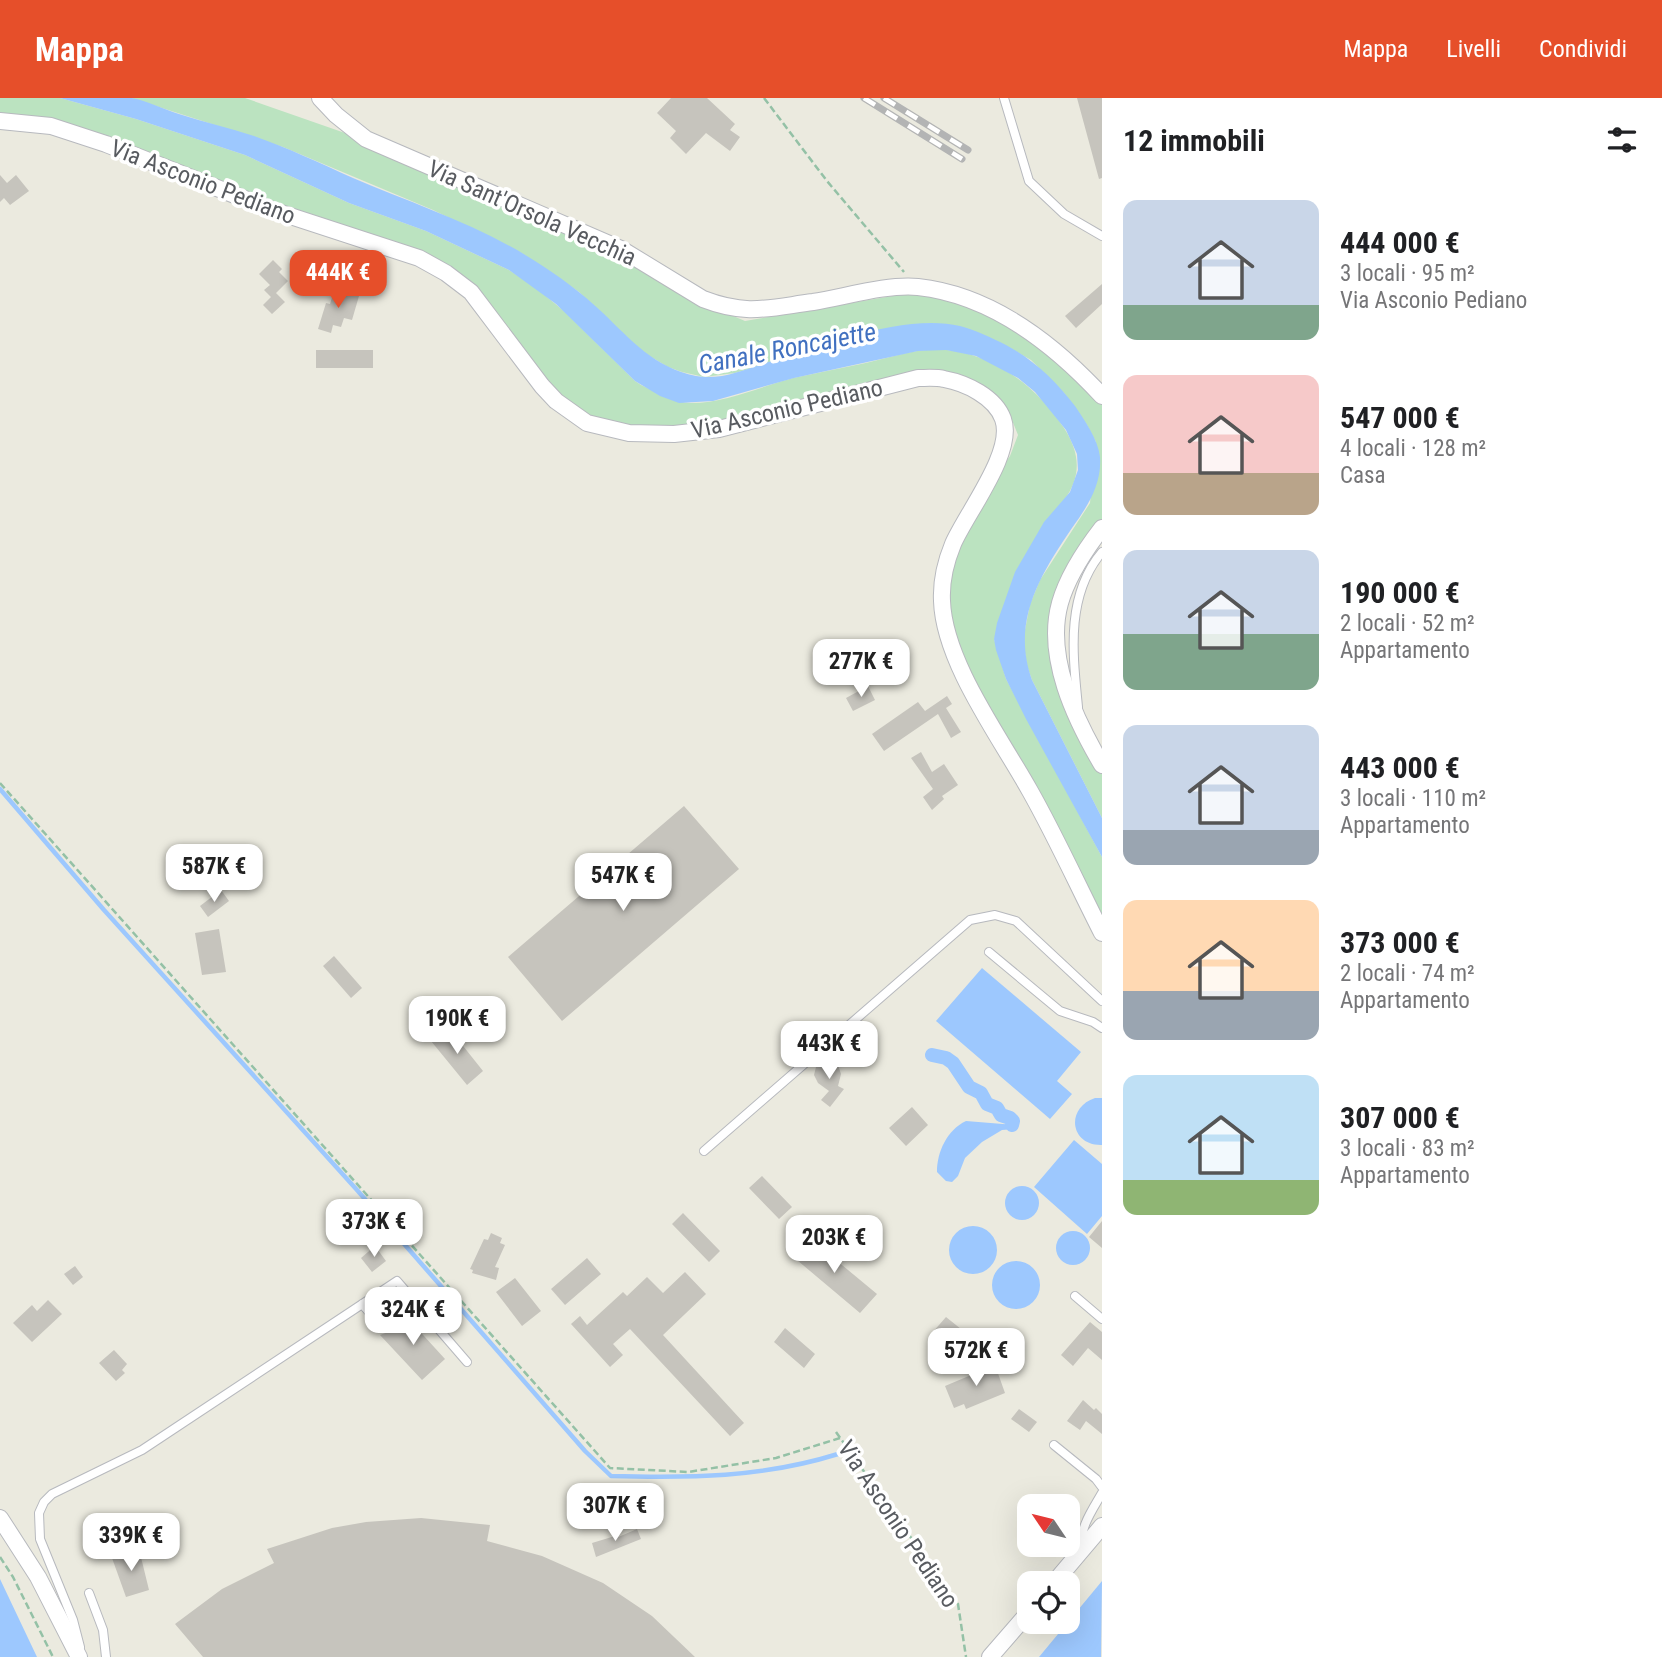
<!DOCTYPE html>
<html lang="it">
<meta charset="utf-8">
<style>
body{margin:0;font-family:"Roboto Condensed",sans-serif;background:#f6f6f6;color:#202124;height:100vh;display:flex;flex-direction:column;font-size:26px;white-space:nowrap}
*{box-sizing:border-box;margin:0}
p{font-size:23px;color:#757577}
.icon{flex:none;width:38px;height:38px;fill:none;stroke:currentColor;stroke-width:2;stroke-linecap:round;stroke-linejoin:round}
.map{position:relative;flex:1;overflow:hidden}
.drawer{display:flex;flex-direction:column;background:#fff;width:560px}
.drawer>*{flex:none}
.needle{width:46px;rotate:305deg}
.fabs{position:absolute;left:1017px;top:1396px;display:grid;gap:14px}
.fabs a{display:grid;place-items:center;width:63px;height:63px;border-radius:14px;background:#fff;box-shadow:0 7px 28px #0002;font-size:35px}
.price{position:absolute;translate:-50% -60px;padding:0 16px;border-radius:14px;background:#fff;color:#222;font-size:23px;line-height:46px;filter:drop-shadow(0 2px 4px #0008)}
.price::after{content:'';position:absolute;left:50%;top:42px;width:21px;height:16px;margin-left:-10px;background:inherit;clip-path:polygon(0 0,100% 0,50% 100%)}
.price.current{background:#e64f2a;color:#fff}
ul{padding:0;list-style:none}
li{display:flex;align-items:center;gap:21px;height:175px;padding:0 21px}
li span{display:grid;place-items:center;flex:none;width:196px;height:140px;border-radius:14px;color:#555}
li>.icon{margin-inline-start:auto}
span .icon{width:84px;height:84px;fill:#fffc;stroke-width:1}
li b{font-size:30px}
h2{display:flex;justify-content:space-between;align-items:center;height:84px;padding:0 21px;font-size:30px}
header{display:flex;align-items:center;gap:42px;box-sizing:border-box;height:98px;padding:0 35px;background:#e64f2a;color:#fff}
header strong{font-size:33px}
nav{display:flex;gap:38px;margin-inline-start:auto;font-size:24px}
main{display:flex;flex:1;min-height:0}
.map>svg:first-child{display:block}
</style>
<header>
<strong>Mappa</strong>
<nav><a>Mappa</a><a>Livelli</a><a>Condividi</a></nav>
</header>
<main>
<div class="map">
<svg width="1102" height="1559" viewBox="0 0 1102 1559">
<rect width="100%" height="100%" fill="#ebeadf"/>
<path fill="#bbe3c0" d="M0,0H60L136,21L245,57L349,105L426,133L509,172L535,189L565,214L635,283L641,287C655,293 675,305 691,305C726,305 759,289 793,280C816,275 838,271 861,266C879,262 899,256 917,253C977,243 1033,282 1064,330C1080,355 1082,378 1064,402L994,541L1006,581L1102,759V818L961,567L948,504L949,476L958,447L985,393L1010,358L1018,337L1008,312L988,296L944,276L720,329L628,333L589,322L559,302L475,194L391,145L0,20Z
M131,0H245L365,42L619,155L681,196L745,223L916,194L961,204L1033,239L1102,303V433L1071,480L1057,580L1102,668V720L1032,582L1027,568L1023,542L1030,506L1040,482L1090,405L1096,344L1087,327L1064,295L1031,262L1010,250L932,225L886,231L735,275L704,279L682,274L668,269L641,253L579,194L523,156L433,112L283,49Z"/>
<path fill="#9dc8fe" d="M60,0C83,0 109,0 132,0C147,3 163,11 179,16C204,24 229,30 254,38C288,50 320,65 353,80C414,106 479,127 535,163C559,178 582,195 603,215C631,242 655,270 696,278C722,283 747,270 772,263C824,247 906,215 960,228C976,232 992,240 1006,247C1034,262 1056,283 1075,308C1085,323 1098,341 1100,359C1102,387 1087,409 1072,430C1040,477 1011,524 1032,582L1102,720V759L1026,621L1006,581L996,552L994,541L997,525L1015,474L1044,424L1070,394L1078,372L1077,356L1066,332L1035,294L1018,280L976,258L946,252L918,253L794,280L713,303L679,305L660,298L635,283L556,206L509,172L426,133L349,105L245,57L136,21Z
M982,870L1081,954L1057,983L1072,996L1050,1021L936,923Z
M1095,1000H1102V1047C1070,1048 1065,1010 1095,1000Z
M966,1023L1015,1027V1031L1002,1032L982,1044L965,1060L958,1078L952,1084L946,1083L937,1074C937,1054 947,1032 966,1023Z
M1074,1042L1102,1066V1118L1087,1136L1034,1089Z
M1005 1105a17 17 0 1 1 34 0a17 17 0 1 1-34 0Z
M949 1152a24 24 0 1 1 48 0a24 24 0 1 1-48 0Z
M1056 1150a17 17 0 1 1 34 0a17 17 0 1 1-34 0Z
M992 1187a24 24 0 1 1 48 0a24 24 0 1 1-48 0Z
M0,1481L37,1559H0Z
M1102,1483L1101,1559H1039Z"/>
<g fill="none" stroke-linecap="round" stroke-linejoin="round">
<path stroke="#9dc8fe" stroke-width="4.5" d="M0,691L104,812L357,1092L585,1353L611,1378C690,1380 761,1380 838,1356"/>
<path stroke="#9dc8fe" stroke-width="14" d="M932,957L946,960L953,965L969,989L981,995L987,1006L997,1010L1001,1017L1010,1020L1013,1023L1012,1027"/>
</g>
<path fill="#c6c4bd" d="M671,0H707L735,26L730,32L740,39L730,53L706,35L686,56L670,40L676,33L657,15Z
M1077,0H1102V80L1099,81Z
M0,77L7,85L16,77L29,93L10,107L4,100L0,104Z
M273,162L282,171L279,174L288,183L275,196L276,195L285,204L272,216L263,207L271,199L264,192L270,187L259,176Z
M1102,186V206L1076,230L1065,218Z
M335,190L359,198L352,222L344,220L341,229L333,227L331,235L318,231L326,205L330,206Z
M316,252H373V270H316Z
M868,588L875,602L853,613L846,600Z
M947,598L952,606L946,610L961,634L951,640L938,616L884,653L872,636L918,604L925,613Z
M921,654L932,674L944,666L958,687L942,698L944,701L932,712L923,699L933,691L911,660Z
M684,708L739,771L562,923L508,859Z
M221,792L229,803L208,819L200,808Z
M219,831L226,874L202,877L195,835Z
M334,858L362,890L351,900L323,868Z
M448,929L483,973L467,987L431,943Z
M822,963H831L838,967L841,976L838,988L844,991L830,1009L821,1002L829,993L818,985L814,977L816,969Z
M912,1009L928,1027L906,1048L889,1030Z
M762,1078L792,1109L779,1121L749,1090Z
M683,1115L720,1153L709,1164L672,1126Z
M1102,1123V1150L1089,1139Z
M491,1135L502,1140L500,1145L505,1147L495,1169L499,1170L496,1182L472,1175L473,1172L470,1171L484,1141L488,1142Z
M807,1138L877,1196L860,1215L791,1157Z
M375,1148L386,1163L372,1174L361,1160Z
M587,1160L601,1176L565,1207L551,1191Z
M75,1168L83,1179L73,1187L64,1176Z
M685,1174L706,1196L663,1237L744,1325L730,1338L630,1231L613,1246L623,1257L610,1269L571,1226L580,1218L587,1227L623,1194L627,1198L647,1179L663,1195Z
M515,1180L541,1213L522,1228L496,1194Z
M48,1202L62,1216L32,1244L13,1225L32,1207L37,1213Z
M403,1215L445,1261L422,1282L380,1237L388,1234L389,1228Z
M946,1219L961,1231L947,1248L932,1235Z
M1090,1224L1102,1234V1262L1088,1250L1073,1268L1061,1257Z
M785,1230L815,1256L804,1270L774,1244Z
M114,1252L127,1266L122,1272L125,1275L116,1283L99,1265Z
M995,1267L1005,1295L966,1311L964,1306L954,1310L945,1288Z
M1083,1302L1094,1312L1096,1310L1102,1316V1336L1086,1323L1080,1332L1067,1323Z
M1019,1311L1037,1324L1029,1334L1011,1321Z
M627,1395L632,1412L596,1423L589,1399L600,1396L602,1402Z
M421,1420L490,1427L487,1443L542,1458L603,1485L652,1518L695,1559H203L175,1526L222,1491L274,1465L267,1451L332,1430L366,1424Z
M637,1431L641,1441L596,1459L592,1445L615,1438L616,1440Z
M139,1451L149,1492L126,1499L112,1460Z"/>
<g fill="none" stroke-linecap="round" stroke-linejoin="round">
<defs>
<path id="lane" d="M1004,0L1029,83L1064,116L1102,138
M1078,609C1073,557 1065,498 1102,454
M989,854L1060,913L1093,924L1102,930
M704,1053L970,822L995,817L1016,823L1102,903
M1075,1198L1102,1221
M362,1206L383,1230
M1054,1347L1096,1381L1102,1389
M1082,1449C1079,1430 1093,1411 1102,1395
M89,1495L103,1532L106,1559
M80,1549L73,1522L40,1441L39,1415L44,1404L52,1396L142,1352L397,1183L467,1264"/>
<path id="street" d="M320,0L336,17L366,41L621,151L703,201C747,218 768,210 813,204C845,199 886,186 918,189C991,197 1054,246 1102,298
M0,23L51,28L106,46L275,113L419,160L446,175L471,194L542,288L556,303L587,325L629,335L674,336L719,331L918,280C926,280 936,279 944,281C966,285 995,299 1003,321C1015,354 967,414 953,446C946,463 941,484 942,503C944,564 1000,639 1030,693C1056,739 1078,788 1102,835
M1102,430C1085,452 1068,477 1060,505C1045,559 1075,621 1102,667
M0,1420L38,1479L79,1559
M1053,1486L1102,1428
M990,1559L1029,1514"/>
</defs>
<use href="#lane" stroke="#b7b9be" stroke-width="10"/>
<use href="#street" stroke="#b7b9be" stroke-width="18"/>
<path stroke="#94c1a6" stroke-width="2.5" stroke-dasharray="7 3.5" stroke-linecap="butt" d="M764,0L827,83L904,174
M0,685L610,1370L688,1374L776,1360L840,1340
M836,1334L958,1506L966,1559
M0,1459L13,1479L53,1559"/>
<use href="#lane" stroke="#fff" stroke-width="8"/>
<use href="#street" stroke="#fff" stroke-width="16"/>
<defs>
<path id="rail" d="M864,0L962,61
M884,0L968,52"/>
</defs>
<use href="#rail" stroke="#b3b4b4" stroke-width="7"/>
<use href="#rail" stroke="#fff" stroke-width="4.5" stroke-dasharray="13" stroke-linecap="butt"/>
</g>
<g text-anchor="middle" stroke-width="7" stroke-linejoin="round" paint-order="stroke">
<g font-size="24" fill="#585b60" stroke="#fff">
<text transform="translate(203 84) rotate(21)" y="8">Via Asconio Pediano</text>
<text transform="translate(532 115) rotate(24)" y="8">Via Sant'Orsola Vecchia</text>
<text transform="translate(787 311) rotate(-13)" y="8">Via Asconio Pediano</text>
<text transform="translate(898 1426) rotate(56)" y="8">Via Asconio Pediano</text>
</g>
<g font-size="26" font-style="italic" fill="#4170c0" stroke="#fff">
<text transform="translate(787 250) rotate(-11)" y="9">Canale Roncajette</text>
</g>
</g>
</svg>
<div class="fabs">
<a><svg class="needle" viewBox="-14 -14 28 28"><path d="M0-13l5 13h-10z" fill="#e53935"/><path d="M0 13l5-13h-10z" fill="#757577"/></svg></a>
<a><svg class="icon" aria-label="locate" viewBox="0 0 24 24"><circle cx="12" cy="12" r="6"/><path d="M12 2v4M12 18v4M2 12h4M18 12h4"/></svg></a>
</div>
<b class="price current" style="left:338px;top:212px">444K €</b>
<b class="price" style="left:861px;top:601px">277K €</b>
<b class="price" style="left:214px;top:806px">587K €</b>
<b class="price" style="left:623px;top:815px">547K €</b>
<b class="price" style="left:457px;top:958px">190K €</b>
<b class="price" style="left:829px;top:983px">443K €</b>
<b class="price" style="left:374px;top:1161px">373K €</b>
<b class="price" style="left:834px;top:1177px">203K €</b>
<b class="price" style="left:413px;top:1249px">324K €</b>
<b class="price" style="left:976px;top:1290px">572K €</b>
<b class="price" style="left:615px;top:1445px">307K €</b>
<b class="price" style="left:131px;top:1475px">339K €</b>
</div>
<section class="drawer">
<h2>12 immobili<svg class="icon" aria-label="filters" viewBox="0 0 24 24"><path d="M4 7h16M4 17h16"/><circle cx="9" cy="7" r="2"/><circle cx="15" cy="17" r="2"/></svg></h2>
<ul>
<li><span style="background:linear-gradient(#c9d6e8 75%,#7fa58c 0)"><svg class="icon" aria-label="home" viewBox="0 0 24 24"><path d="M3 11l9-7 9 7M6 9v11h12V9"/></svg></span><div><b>444 000 €</b><p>3 locali · 95 m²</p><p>Via Asconio Pediano</p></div></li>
<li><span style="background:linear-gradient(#f6c9c9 70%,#b9a48a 0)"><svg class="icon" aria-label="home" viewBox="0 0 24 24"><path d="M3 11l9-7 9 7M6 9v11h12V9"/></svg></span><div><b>547 000 €</b><p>4 locali · 128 m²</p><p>Casa</p></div></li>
<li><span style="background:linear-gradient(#c9d6e8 60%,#7fa58c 0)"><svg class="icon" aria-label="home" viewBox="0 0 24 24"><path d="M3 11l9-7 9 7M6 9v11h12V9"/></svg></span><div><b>190 000 €</b><p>2 locali · 52 m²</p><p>Appartamento</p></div></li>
<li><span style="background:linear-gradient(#c9d6e8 75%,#9aa5b1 0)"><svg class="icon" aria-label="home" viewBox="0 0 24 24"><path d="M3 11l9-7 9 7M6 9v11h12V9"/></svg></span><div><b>443 000 €</b><p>3 locali · 110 m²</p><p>Appartamento</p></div></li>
<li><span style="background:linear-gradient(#ffd9b3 65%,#9aa5b1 0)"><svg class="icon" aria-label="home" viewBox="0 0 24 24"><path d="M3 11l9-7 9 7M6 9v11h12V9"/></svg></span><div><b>373 000 €</b><p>2 locali · 74 m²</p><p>Appartamento</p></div></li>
<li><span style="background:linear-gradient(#bfe0f5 75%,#8fb573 0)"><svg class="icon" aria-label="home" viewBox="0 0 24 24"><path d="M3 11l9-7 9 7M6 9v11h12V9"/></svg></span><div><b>307 000 €</b><p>3 locali · 83 m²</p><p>Appartamento</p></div></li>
</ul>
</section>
</main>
